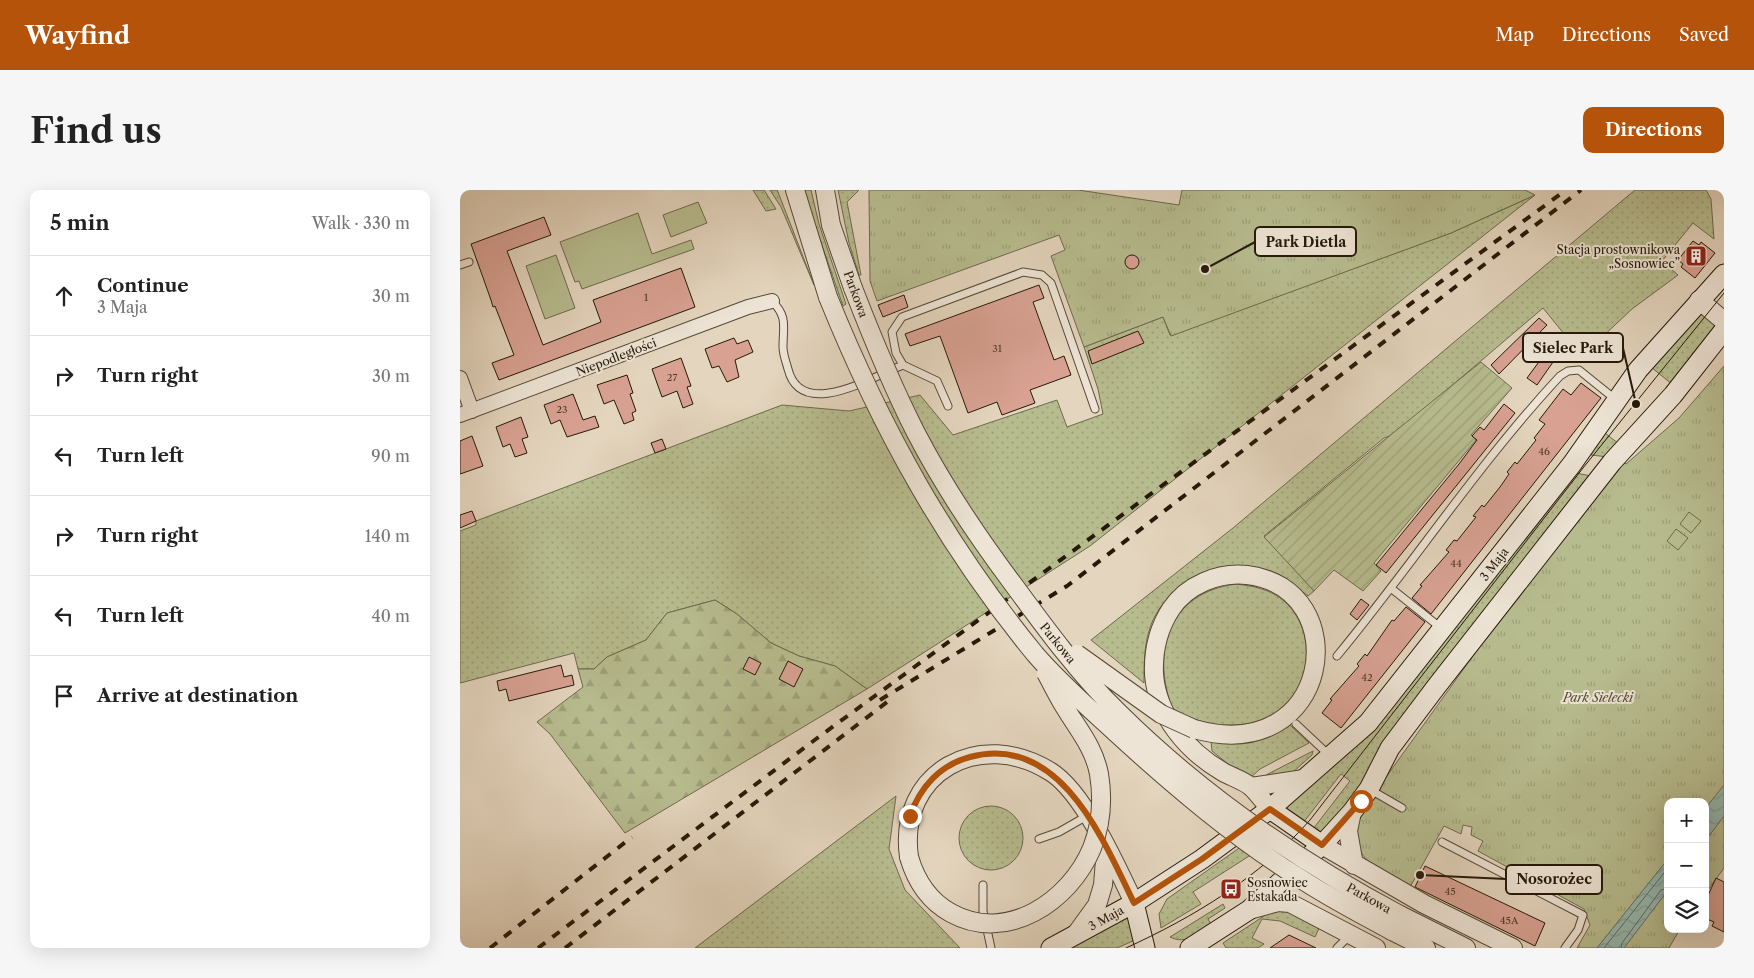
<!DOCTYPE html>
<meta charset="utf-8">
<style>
:root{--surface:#fff;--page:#f6f6f6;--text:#222;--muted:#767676;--line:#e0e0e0;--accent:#b45309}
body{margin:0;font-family:"Libre Caslon Text",serif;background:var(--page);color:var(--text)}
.controls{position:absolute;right:15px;bottom:15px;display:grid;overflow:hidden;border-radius:10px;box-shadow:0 5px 20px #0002}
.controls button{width:45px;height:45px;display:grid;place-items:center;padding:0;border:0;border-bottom:1px solid var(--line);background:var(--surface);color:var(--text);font:25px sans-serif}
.stop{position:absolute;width:15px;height:15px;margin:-11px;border:4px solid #b45309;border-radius:50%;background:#fff}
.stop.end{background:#b45309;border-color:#fff;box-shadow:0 1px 5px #0008}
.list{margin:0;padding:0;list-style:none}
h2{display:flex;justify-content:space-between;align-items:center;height:65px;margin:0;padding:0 20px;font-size:21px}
h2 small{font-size:16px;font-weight:400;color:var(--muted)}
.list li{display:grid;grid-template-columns:32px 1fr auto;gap:15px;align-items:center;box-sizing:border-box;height:80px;padding:0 20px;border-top:1px solid var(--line)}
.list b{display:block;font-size:19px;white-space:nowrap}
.list p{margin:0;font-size:16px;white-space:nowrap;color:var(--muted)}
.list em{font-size:16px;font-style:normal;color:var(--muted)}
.icon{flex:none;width:28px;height:28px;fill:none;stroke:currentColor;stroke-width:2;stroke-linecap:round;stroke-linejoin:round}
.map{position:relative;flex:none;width:1264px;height:758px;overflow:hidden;border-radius:10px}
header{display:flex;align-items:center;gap:30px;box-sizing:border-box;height:70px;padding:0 25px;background:var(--accent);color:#fff}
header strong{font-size:24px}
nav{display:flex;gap:28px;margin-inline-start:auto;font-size:18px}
.intro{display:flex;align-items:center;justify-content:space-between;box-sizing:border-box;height:120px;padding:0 30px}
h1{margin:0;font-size:35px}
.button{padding:12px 22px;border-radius:10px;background:var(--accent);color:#fff;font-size:18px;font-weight:700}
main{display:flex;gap:30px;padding:0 30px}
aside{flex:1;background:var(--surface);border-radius:10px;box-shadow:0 5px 20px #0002}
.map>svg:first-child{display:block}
.grass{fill:url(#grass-dots);stroke:#6e6a4c}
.forest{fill:url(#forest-firs);stroke:#6e6a4c}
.park{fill:url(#park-tufts);stroke:#6e6a4c}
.garden{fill:url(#garden-furrows);stroke:#6e6a4c}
.pitch{fill:#b7bc8f;stroke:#6e6a4c}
.water{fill:url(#water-waves);stroke:#69796d}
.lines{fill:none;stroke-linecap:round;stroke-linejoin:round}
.shore{stroke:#5e695c;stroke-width:1}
.building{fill:#d8a192;stroke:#261908}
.service-casing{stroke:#564836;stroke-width:9}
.minor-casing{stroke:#564836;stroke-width:16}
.tertiary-casing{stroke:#564836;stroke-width:20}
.secondary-casing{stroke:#261908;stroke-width:21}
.service{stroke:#ede4d5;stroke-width:7}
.minor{stroke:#ede4d5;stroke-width:14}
.tertiary{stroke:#ede4d5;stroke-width:18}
.secondary{stroke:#ede4d5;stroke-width:19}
.tram{stroke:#261908;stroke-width:1}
.rail{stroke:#261908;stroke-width:4;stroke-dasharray:9 9;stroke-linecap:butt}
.tertiary-bridge-casing{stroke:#564836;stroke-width:20;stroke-linecap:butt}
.tertiary-bridge{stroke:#ede4d5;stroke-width:18}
.route{stroke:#b45309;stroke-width:6}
.labels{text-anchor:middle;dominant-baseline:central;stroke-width:4;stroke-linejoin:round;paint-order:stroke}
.number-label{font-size:10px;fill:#523b2a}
.poi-label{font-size:12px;fill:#261908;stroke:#ede4d5;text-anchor:end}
.street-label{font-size:12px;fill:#261908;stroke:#ede4d5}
.park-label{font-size:12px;font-style:italic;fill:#524a30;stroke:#ede4d5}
.leader{fill:none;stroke:#261908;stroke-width:2}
.callout-dot{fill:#261908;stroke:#ede4d5;stroke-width:2}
.callout{fill:#ede4d5;stroke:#261908;stroke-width:2}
.callout-label{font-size:14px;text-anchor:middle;font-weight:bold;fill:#261908}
</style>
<header>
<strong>Wayfind</strong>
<nav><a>Map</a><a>Directions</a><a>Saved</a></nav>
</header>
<div class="intro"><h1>Find us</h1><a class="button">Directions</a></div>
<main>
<aside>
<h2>5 min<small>Walk · 330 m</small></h2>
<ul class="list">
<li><svg class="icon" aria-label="ahead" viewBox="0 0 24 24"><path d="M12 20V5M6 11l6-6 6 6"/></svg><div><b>Continue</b><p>3 Maja</p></div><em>30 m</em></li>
<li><svg class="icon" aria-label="right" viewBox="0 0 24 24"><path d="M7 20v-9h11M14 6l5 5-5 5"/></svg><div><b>Turn right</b></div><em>30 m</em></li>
<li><svg class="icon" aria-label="left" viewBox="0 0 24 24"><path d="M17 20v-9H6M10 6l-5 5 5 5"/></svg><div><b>Turn left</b></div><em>90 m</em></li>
<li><svg class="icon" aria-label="right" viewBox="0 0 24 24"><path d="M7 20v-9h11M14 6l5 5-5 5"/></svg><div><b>Turn right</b></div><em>140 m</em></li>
<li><svg class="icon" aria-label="left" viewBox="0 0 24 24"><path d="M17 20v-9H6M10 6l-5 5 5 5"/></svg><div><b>Turn left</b></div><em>40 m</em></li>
<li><svg class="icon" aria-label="arrive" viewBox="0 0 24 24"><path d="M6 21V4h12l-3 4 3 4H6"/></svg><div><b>Arrive at destination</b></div></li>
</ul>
</aside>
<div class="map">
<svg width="1264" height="758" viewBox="0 0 1264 758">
<defs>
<pattern id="grass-dots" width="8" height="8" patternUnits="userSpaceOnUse" patternTransform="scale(1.25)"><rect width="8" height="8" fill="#b7bc8f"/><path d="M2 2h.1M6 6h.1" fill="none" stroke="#9da17a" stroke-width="1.8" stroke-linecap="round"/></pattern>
<pattern id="forest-firs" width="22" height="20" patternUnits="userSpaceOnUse" patternTransform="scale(1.25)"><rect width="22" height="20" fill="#b7bc8f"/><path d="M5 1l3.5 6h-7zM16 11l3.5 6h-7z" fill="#9da17a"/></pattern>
<pattern id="park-tufts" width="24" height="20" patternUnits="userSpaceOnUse" patternTransform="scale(1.25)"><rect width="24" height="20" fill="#b7bc8f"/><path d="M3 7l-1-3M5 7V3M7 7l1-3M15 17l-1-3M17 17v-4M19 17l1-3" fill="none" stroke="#9da17a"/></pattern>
<pattern id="garden-furrows" width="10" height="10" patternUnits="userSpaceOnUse" patternTransform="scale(1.25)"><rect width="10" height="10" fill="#b7bc8f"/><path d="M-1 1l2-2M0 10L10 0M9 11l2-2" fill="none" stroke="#9da17a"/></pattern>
<pattern id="water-waves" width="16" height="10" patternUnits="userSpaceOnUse" patternTransform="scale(1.25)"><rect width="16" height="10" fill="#95b9b0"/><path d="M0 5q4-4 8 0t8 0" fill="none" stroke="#809e96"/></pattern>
</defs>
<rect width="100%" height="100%" fill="#e4d5be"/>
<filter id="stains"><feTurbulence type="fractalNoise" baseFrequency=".004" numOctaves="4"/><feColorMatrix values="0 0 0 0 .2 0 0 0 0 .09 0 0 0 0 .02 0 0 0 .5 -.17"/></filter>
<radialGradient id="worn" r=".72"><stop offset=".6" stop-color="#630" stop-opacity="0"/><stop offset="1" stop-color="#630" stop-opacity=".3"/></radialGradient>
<path class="grass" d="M293,0H304L316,19L306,21Z
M310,0H317L318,2L354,95L321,17Z
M343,0H351L359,34L386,114L383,116Z
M378,0H399L387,12L401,85H399L389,53Z
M1175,0H1246L1251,9L1254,49L1233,33L1202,71L1218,85L1172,119L1122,166L1083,118L935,244L924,248L804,346L854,401L848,406C835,396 822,384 806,380C764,368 716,387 695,426C684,447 684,470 684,493L631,450L773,338Z
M1075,5L630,356L407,499L375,476L339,466L311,453L277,424L255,410L207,423L186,450L147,467L134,479H118L114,463L0,493V341L16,335V331L322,215L389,221L460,205L493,245L597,210L607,237L643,224L638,199L624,157L703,127L710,145L991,43Z
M1240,120L1259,138L1213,195L1191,177Z
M1145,243L1159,254L1148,267L1131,265V262Z
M1116,283L1131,286L903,596L862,646L853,639L890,591L881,584L843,633L823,617Z
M776,394C793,396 811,399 825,412C857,441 852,498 817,523C803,533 786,535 770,535C748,535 730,529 712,518C691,459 709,403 776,394Z
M830,535L849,553L800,579L788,590L752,561L751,551C779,557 807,551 830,535Z
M853,561L852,565L833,582L801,591L806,585Z
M436,606L429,659L445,700L500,758H235Z
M499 648a32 32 0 1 1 64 0a32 32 0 1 1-64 0Z
M799,644L811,652L733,702L741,714L701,738L699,724L707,709Z
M763,714L765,718L748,729L752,736C738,744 726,755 710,747Z
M813,720H826L860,736L855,747L820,731L802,729L792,748L804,754L798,758H766L763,753Z
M667,726L675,750L657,758H608Z"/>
<path class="forest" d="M255,410L277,424L311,453L339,466L375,476L407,499L165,643L90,544L77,532L123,497L118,479H134L147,467L186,450L207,423Z"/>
<path class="park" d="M409,0H618L719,15L722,0H1065L1075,5L991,43L711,146L703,127L624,157L591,66L605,60L599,45L417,111L410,91Z
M1264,176V595L1245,619V612H1208V669L1137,758H1117L1130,735L1124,719L1018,661L1023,651L1011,645L1012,637L1003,635L1001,644L984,636L949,699C931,687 899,673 896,649C895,640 899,630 901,622L1066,392L1162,271L1166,274L1219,228Z
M1264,626V678L1245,704V651Z
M1208,700V739H1220L1209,758H1164Z"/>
<path class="garden" d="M1021,172L1052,198L1011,245L1016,250L914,373L921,381L903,401L874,380L854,401L804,347Z"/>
<path class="pitch" d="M238,12L247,33L211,47L203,25Z
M178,23L192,64L231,50L234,59L122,99L119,91L115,92L100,52Z
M96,65L115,118L85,129L66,76Z
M1229,322L1241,331L1231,343L1220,334Z
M1216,339L1228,348L1218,360L1207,351Z"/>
<path class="water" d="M1264,595V626L1245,651V619Z
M1208,669V700L1164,758H1137Z"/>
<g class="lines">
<path class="shore" d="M1144,758L1208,678
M1161,758L1162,753L1201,700L1208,698"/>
</g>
<path class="building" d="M84,27L91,45L47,61L83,155L141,132L133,110L221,78L235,117L39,190L32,173L54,165L35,116L33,117L31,110L11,54Z
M1233,51L1239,55L1241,52L1255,63L1235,88L1221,77L1223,74L1218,70Z
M665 72a7 7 0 1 1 14 0a7 7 0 1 1-14 0Z
M579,95L584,108L573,112L594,170L604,166L611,185L570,200L575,213L542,225L537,212L508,223L480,146L450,156L445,144Z
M444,105L448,117L423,127L418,115Z
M1079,128L1087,135L1039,184L1031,175Z
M678,141L684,153L632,174L628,161Z
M1098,146L1107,152L1077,195L1067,188Z
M274,148L277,154L288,150L293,162L275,170L279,187L267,192L259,176L252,178L245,159Z
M221,168L231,196L227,197L233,214L223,218L217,201L202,207L192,179Z
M167,185L173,203L170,204L176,221L172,223L174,230L164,234L154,210L144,214L137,195Z
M1121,193L1141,208L971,424L952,408L962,396L960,395L989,362L986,360L994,350L997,351L1016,327L1013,326L1018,320L1022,315L1024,317L1040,297L1049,284L1047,282L1055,272L1057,274L1076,250L1074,248L1085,234L1079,230L1103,199L1111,205Z
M113,204L123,230L135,226L139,237L107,247L100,230L91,234L84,215Z
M1044,214L1055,223L926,383L916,375L999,274L1017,250L1012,246L1020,237L1024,240Z
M61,227L68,247L62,249L67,263L55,267L50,254L43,257L36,237Z
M12,246L23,276L0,284V251Z
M202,249L206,259L195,263L191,253Z
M12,321L16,331L0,338V325Z
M901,409L909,415L897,430L890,424Z
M946,417L965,432L881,538L862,523L872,510L870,509L899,476L897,474L905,464L907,466L932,430L934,431Z
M289,467L301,473L295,485L283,479Z
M328,471L343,479L334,497L319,489Z
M101,475L104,487L112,485L114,495L49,511L46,499L39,501L37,491Z
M965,676L1085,733L1075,756L955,697Z
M1256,688L1264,692V742L1252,736L1254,732L1245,728V712Z
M829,745L856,758H810Z"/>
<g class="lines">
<g class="service-casing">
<path id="service" d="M0,75L9,72
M312,111C328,127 323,136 323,157C323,164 326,172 328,179C341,231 412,187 443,175L477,191L488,216
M443,175L436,163L432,142L442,127L563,82L582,85L591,93L635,219
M932,399L981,438
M877,466C953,374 1019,273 1100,186L1108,181L1119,180L1155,209
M836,534L870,566
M909,599L942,618
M579,649L599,642L627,626
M982,652L1123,725L1118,740L1105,758
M523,695V721L531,758
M877,758L890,745"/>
</g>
<g class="minor-casing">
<path id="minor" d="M0,188L12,221
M0,225L288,117L312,111"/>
</g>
<g class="tertiary-casing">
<path id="tertiary" d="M335,0L368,107
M365,0L371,35L393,98
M1239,110L1264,131
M734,539C872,578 897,398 787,385C758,382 727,395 711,419C698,439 693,460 694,484C697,526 727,561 763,582C772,587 782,590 790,596C797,602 804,612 810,619
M791,597L844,589
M892,622L888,641L894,675
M862,655L964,714L1053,758
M449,667C437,582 520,537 591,582C624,603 657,677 674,713
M789,720L818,712L830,713L916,758
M940,725L1006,758
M932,741L966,758
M616,744L637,715L643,695L646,658"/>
</g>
<g class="secondary-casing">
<path id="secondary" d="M810,619L862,655
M674,713L685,758
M591,758L674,713L742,669L810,619L908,533L1112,274L1178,180L1264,84
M730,758L789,720L862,655L892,622L909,599L930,558L976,497L1152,272L1213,205L1264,140"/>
</g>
<use href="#service" class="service"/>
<use href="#minor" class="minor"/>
<use href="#tertiary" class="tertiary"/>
<use href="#secondary" class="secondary"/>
<path class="tram" d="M666,758C734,727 800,687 850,630L1123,278L1264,103"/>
<path class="rail" d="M420,510L607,396L1121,0
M30,758L172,647
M78,758L356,549L1106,0
M105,758L431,509"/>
<g class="tertiary-bridge-casing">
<path id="tertiary-bridge" d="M393,98C412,147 432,196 456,243C484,297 517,346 553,394C586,439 619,484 659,523C741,604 838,671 940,725
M368,107C421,238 485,354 575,464C599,492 629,518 656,543C714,596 774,647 841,689C870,708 901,724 932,741
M617,464L701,524L734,539
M449,667C456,691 469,711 491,723C547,754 610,711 632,658C641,635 643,608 639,584C634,557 617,538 604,516C598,506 592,494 586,483"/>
</g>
<use href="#tertiary-bridge" class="tertiary-bridge"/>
</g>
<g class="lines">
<path class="route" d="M450,626C460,597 480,575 510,567C600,543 643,649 674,713L742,669L810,619L862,655L901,611"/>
</g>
<defs>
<g id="building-square" transform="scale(1.125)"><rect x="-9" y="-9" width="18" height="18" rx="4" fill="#8f2418" stroke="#ede4d5"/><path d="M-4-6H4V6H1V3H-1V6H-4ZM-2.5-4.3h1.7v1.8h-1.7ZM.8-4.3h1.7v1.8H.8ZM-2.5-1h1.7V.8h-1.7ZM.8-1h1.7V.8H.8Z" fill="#fff"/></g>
<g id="bus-square" transform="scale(1.125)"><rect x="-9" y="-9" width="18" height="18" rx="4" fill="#8f2418" stroke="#ede4d5"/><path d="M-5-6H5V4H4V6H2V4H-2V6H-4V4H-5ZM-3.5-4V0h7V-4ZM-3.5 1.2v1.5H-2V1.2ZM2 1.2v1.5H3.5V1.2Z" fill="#fff"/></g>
</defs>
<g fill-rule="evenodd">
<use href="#building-square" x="1236" y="66"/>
<use href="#bus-square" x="771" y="699"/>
</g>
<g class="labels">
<g class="number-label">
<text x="186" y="107">1</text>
<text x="537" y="158">31</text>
<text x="212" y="187">27</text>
<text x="102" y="219">23</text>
<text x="1084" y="261">46</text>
<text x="996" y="373">44</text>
<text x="907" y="487">42</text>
<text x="990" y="701">45</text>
<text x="1049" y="730">45A</text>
</g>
<g class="poi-label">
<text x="1220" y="59">Stacja prostownikowa<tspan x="1220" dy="14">„Sosnowiec”</tspan></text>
<text x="787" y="692" text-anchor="start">Sosnowiec<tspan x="787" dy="14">Estakada</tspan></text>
</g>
<g class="street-label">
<text transform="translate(396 104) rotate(70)">Parkowa</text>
<text transform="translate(156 167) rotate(-21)">Niepodległości</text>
<text transform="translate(1034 374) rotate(-52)">3 Maja</text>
<text transform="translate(598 453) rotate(51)">Parkowa</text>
<text transform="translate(909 708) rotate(29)">Parkowa</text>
<text transform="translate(646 728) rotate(-29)">3 Maja</text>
</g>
<g class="park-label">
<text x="1138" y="507">Park Sielecki</text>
</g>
</g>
<path class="leader" d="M745 79L795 52M1176 214L1163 158M960 685L1046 689"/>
<g class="callout-dot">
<circle cx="745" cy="79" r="5"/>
<circle cx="1176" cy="214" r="5"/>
<circle cx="960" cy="685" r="5"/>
</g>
<g class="callout">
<rect x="795" y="37" width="101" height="29" rx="5"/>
<rect x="1063" y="143" width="100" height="29" rx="5"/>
<rect x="1046" y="675" width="96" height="29" rx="5"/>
</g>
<g class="callout-label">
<text x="846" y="57">Park Dietla</text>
<text x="1113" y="163">Sielec Park</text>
<text x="1094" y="694">Nosorożec</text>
</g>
<rect width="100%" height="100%" filter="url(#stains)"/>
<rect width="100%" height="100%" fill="url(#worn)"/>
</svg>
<div class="controls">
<button>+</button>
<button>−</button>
<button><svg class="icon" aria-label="layers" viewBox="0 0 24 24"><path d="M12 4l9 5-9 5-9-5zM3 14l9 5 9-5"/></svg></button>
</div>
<div class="stop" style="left:901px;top:611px"></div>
<div class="stop end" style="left:450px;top:626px"></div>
</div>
</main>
